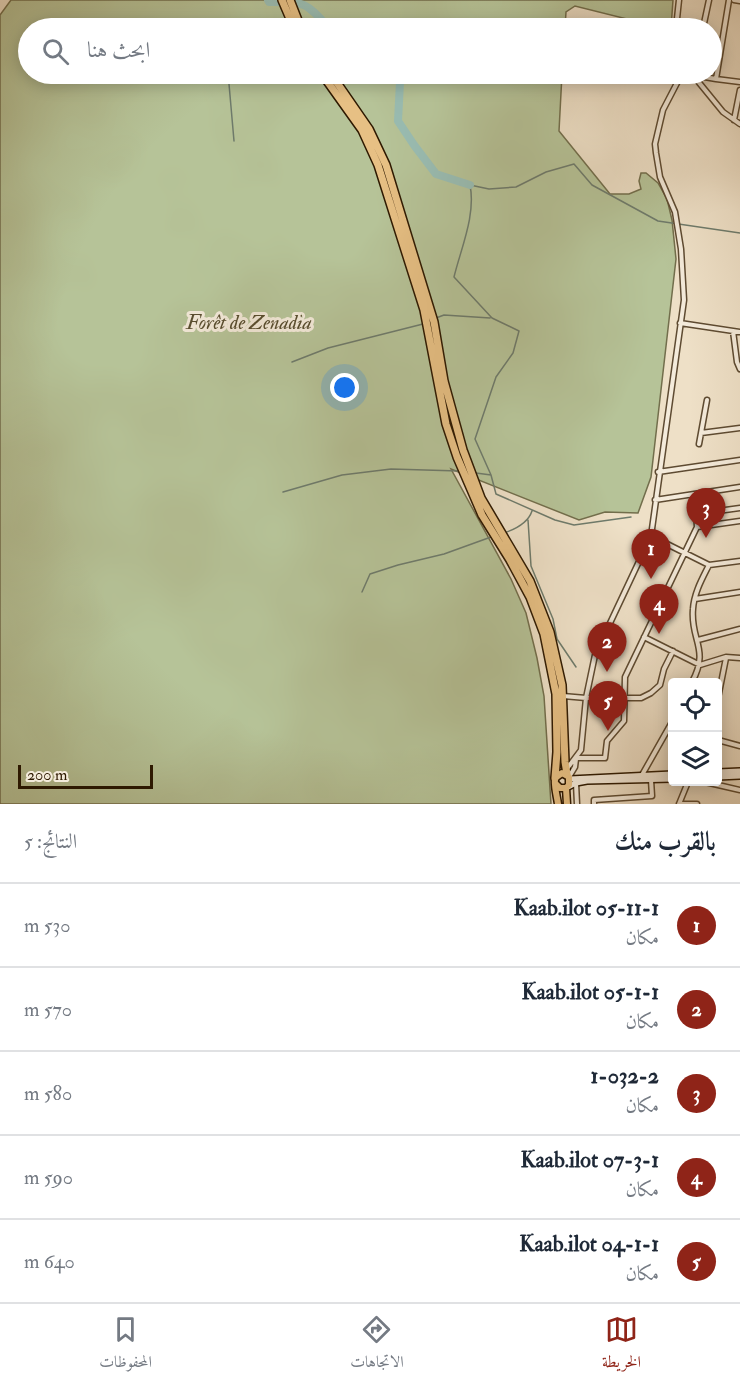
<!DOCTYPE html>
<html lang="ar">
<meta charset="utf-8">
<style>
:root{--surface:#fff;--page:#f6f6f7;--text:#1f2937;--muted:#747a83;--line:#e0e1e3;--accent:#8f2418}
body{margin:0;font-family:"IM FELL Double Pica",Amiri,serif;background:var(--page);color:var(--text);direction:rtl}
.controls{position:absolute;right:18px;bottom:18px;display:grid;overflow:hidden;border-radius:6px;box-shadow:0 3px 15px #0003}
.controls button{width:54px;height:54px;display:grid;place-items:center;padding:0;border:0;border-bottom:2px solid var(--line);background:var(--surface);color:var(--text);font:30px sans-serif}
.scale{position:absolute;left:18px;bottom:15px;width:135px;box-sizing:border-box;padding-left:6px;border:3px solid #2e1901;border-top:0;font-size:16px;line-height:21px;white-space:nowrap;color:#2e1901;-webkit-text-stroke:4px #f4ebdb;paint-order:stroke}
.you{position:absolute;left:345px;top:388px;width:21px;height:21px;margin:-15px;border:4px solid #fff;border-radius:50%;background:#1a73e8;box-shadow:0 0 0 9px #1a73e833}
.badge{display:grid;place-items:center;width:39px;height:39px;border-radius:50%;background:var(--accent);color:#fff;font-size:20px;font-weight:700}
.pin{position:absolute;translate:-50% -50px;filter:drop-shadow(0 2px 3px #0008)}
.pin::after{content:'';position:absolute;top:32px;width:21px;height:18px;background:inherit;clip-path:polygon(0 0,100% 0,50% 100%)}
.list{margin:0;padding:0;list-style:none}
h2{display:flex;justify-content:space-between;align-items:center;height:78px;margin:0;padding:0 24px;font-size:26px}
h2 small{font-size:20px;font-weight:400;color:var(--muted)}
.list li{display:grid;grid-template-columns:39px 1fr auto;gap:18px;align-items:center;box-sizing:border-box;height:84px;padding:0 24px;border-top:2px solid var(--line)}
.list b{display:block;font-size:22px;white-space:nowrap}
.list p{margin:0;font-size:20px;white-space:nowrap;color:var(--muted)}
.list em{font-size:20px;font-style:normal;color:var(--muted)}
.icon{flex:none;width:33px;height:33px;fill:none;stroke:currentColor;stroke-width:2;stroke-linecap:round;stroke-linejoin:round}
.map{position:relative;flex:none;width:740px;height:804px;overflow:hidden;direction:ltr}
.search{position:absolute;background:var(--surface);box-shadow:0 3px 15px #0003;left:18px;right:18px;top:18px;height:66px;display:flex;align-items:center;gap:15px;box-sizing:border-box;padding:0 21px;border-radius:33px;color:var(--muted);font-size:22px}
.sheet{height:498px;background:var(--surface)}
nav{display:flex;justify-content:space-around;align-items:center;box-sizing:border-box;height:84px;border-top:2px solid var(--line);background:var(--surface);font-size:16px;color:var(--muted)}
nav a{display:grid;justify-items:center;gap:3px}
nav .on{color:var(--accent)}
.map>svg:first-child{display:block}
.green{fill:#b6c398;stroke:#726e4c;stroke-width:1.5}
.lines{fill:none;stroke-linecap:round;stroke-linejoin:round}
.stream{stroke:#6e7b6c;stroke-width:1.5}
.river{stroke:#99bdb3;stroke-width:8}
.street-casing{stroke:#5e4b32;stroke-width:7}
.secondary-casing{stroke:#2e1901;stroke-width:8}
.primary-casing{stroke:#2e1901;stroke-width:9}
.highway-casing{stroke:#2e1901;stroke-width:10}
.street{stroke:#f4ebdb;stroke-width:4}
.secondary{stroke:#f4ebdb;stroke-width:5}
.primary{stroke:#e7c084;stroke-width:6}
.highway{stroke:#e7c084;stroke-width:7}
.labels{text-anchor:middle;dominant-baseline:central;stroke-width:6;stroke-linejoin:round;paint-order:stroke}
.park-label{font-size:20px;font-style:italic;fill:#574c2e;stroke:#f4ebdb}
</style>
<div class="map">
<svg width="740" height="804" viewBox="0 0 740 804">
<rect width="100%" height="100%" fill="#eee0c7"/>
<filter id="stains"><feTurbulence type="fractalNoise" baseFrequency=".00333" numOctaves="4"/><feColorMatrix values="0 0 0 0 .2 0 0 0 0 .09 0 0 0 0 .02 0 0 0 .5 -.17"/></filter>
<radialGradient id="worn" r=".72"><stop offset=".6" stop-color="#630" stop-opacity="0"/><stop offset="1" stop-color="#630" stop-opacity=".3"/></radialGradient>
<path class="green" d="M11,0H673L671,28H663L575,6L566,12L565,28H28V74H562L559,131L610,194H629L641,189L639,181L641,173H646L658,183L667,199L672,220L676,259L651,477L638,513L605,512L579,520L451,469L511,579L526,613L537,658L544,696L551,804H0V15Z"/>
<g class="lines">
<path class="stream" d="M234,141L229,84L237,74
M436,318L444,315L490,318
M292,362L328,348L423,324
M476,473L491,475
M283,492L342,475L391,469L459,471
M631,517L574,525L555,520L496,494L491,475L475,439L496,377L513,353L519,331L492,318L454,277C461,248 476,215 470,185L489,189L516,187L546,172L574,164L592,185L658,221L740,233
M528,520L531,566L553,619L557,639L576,667
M504,533C516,529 528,523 532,511
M362,592L370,574L398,565L444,554L491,537"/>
<path class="river" d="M268,0L269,2C304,2 305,1 329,28
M394,74L400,82L398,121L414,145L436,174L470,185"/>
<g class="street-casing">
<path id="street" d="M729,0L716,79L740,82
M734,0L740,1
M676,28L679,0
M703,28L709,0
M692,74L723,112L740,124
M693,75L716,79
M734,120L740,90
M680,323L740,332
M733,331L737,362L740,369
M701,433L740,428
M699,444L707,400
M658,472L740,460
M655,500L740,487
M696,514L740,508
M697,527L740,521
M651,536L709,565L740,561
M695,599L740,592
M644,637L700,665L726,657L740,658
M698,640L740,629
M692,682C710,649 690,640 693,609C694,593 702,579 709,565
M563,696L586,698H641L651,693L660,685L664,669L673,651
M718,698L726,658
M718,740L740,746
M576,758H605L607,741L624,721L625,677L697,527L695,494
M566,770L581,750L586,698L595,655L651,536L684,300L681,249L675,212L660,177L656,153L655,144L663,110L677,83L678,74
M642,775L672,722
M569,777L575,767L576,759
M705,782L740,790
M576,783L577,804
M594,804V800L652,796L651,780
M679,804L688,782
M679,804H697"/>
</g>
<g class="secondary-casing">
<path id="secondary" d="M718,772L740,771
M718,777L740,776
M570,779L672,774
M568,787L576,783L587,781L672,779"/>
</g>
<g class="primary-casing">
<path id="primary" d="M555,783L560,788H566L569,785V777L562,773L555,778C554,787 557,796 558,804
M566,788L567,804"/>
</g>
<g class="highway-casing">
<path id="highway" d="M282,0L294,28
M290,0L301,28
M322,74L362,130L378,165L424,310L446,424L457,457L482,515L510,560L530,597L544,634L556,694L557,752L555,778
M331,74L369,129L386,165L434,322L444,381L463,450L481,498L530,581L550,632L562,685L565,762L567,774"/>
</g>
<use href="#street" class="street"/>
<use href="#secondary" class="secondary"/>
<use href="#primary" class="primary"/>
<use href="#highway" class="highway"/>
</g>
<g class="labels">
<g class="park-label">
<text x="249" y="322">Forêt de Zenadia</text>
</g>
</g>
<rect width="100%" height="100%" filter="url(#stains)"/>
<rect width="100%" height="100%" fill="url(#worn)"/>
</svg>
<div class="controls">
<button><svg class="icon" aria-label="locate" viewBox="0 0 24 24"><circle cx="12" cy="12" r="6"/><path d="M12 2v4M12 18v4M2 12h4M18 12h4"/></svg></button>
<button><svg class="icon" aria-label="layers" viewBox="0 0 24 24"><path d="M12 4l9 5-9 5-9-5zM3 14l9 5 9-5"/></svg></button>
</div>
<div class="scale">200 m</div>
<div class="you"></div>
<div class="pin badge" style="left:651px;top:579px">1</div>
<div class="pin badge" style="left:607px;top:672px">2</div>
<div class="pin badge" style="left:706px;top:538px">3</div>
<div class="pin badge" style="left:659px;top:634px">4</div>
<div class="pin badge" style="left:608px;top:731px">5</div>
<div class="search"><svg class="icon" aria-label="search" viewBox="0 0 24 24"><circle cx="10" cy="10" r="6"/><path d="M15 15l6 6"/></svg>ابحث هنا</div>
</div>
<section class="sheet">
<h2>بالقرب منك<small>النتائج: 5</small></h2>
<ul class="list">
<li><span class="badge">1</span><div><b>1-Kaab.ilot 05-11</b><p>مكان</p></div><em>530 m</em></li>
<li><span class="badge">2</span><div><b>1-Kaab.ilot 05-1</b><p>مكان</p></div><em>570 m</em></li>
<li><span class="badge">3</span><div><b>1-032-2</b><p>مكان</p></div><em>580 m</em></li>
<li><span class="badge">4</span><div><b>1-Kaab.ilot 07-3</b><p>مكان</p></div><em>590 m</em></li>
<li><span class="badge">5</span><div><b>1-Kaab.ilot 04-1</b><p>مكان</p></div><em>640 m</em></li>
</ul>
</section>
<nav>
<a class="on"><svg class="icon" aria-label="map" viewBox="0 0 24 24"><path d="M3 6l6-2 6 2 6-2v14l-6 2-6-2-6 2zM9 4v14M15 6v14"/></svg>الخريطة</a>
<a><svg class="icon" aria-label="directions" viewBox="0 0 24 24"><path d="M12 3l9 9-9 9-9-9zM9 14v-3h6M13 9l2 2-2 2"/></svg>الاتجاهات</a>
<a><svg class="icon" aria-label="saved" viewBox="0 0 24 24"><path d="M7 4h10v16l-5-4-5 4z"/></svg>المحفوظات</a>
</nav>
